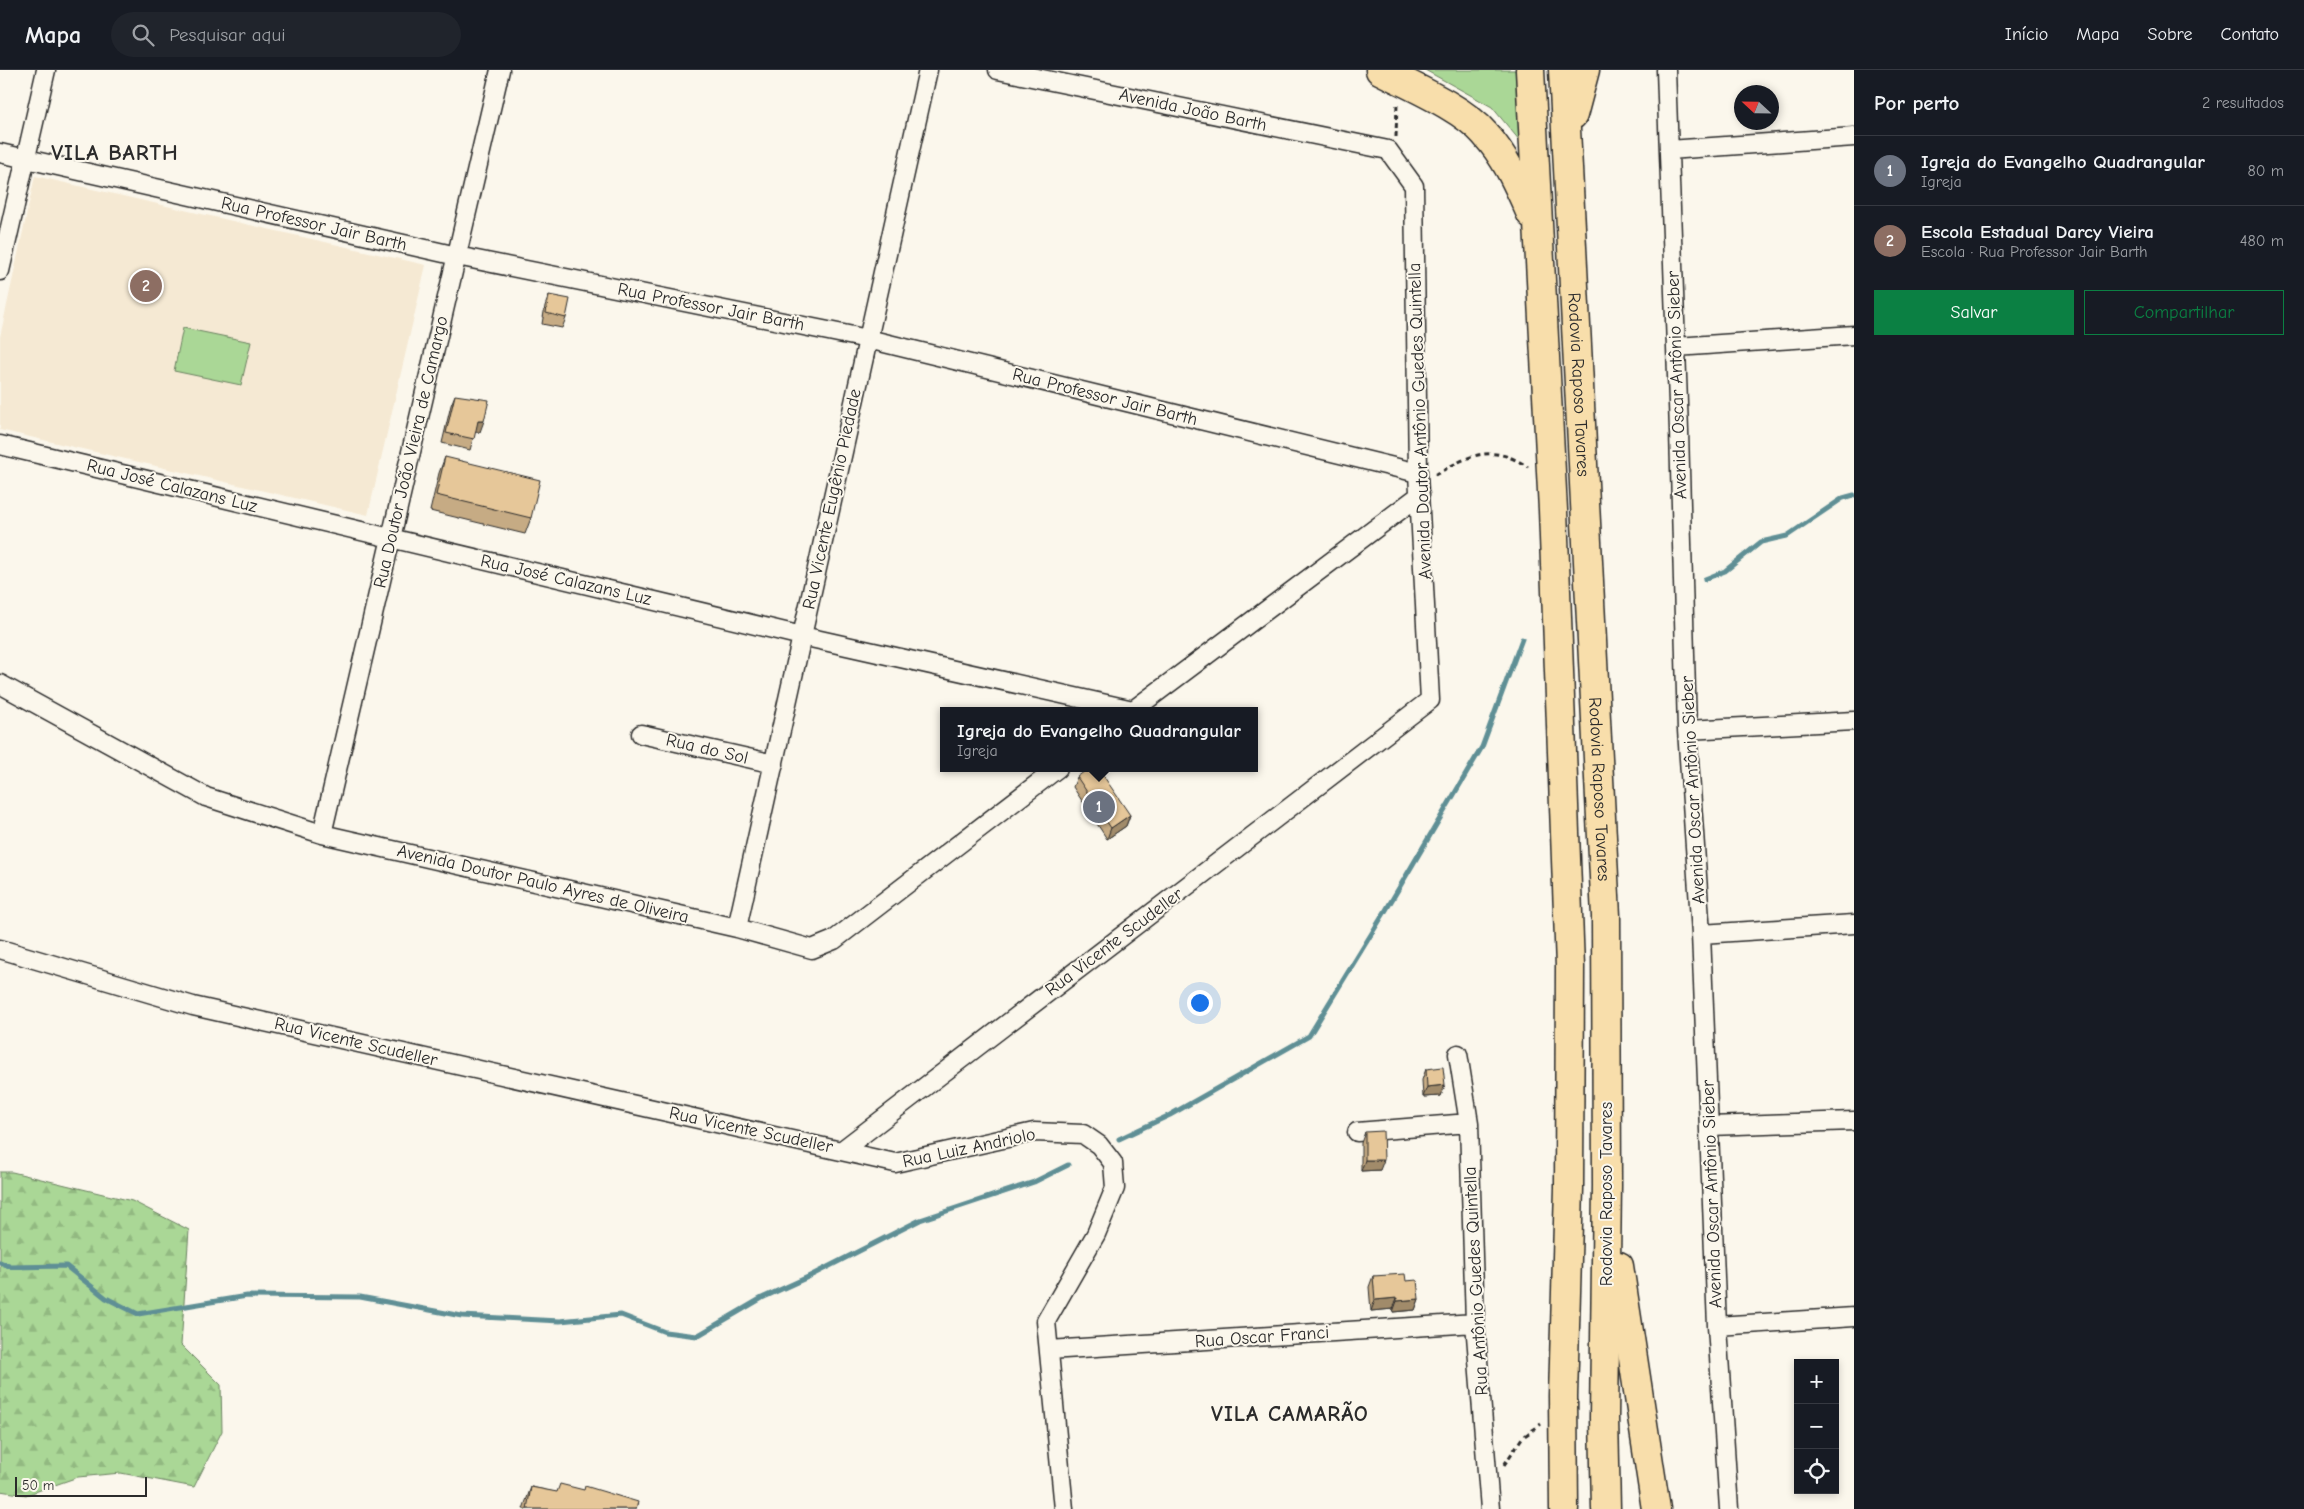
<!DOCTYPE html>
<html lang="pt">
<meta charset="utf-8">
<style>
:root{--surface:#171b24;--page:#20242c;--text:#f1f3f6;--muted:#9ea1a6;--line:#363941;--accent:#0b8043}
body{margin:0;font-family:"Comic Neue",sans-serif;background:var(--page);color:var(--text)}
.controls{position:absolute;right:15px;bottom:15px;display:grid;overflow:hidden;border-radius:0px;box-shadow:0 2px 8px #0003}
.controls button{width:45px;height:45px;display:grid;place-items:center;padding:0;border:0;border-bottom:1px solid var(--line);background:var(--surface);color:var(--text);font:25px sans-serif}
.compass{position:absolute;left:1734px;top:15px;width:45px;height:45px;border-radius:50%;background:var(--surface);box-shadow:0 2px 8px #0003;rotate:292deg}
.scale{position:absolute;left:15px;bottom:12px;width:132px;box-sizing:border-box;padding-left:5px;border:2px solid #2b2b2b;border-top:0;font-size:14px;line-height:18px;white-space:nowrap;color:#2b2b2b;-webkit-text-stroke:4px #fbf7ec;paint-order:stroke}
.you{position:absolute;left:1199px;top:932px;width:18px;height:18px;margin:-12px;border:4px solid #fff;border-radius:50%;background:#1a73e8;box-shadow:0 0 0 8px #1a73e833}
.badge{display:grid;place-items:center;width:32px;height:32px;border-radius:50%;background:var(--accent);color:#fff;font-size:16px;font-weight:700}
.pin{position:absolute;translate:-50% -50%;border:2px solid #fff;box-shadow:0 1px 5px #0006}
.popup{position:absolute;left:940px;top:637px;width:318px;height:65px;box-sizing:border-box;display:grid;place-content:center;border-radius:0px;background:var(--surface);filter:drop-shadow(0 1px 4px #0005);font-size:16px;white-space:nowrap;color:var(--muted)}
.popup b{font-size:19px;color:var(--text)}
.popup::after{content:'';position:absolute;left:50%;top:100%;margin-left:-10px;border:10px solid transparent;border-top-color:var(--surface)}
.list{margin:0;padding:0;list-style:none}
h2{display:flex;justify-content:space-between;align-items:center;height:65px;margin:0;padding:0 20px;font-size:21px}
h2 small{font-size:16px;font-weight:400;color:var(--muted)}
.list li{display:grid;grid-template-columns:32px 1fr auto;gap:15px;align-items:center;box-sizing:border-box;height:70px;padding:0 20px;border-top:1px solid var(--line)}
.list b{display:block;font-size:19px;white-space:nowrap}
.list p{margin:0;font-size:16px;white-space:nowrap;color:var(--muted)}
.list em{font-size:16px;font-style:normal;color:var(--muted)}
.actions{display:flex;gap:10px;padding:15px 20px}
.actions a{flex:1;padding:11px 0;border:1px solid var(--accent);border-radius:0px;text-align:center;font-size:18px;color:var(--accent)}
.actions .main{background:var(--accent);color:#fff}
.icon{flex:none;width:28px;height:28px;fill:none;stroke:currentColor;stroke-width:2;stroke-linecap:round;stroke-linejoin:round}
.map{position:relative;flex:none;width:1854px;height:1439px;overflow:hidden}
header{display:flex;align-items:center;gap:30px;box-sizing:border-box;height:70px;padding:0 25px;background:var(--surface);border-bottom:1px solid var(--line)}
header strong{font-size:24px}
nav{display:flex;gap:28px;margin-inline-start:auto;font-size:18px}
.search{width:350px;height:45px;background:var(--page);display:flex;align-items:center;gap:12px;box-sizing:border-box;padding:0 18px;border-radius:28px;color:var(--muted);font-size:19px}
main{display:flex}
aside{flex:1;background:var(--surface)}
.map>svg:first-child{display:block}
.built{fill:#f5e9d3}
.green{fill:#aad796;stroke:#6a8160}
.forest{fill:url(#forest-firs);stroke:#6a8160}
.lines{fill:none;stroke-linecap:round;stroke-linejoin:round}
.stream{stroke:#5f8f95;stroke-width:5}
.minor-casing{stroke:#2b2b2b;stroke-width:21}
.motorway-casing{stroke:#2b2b2b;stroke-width:31}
.path{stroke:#2b2b2b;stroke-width:3;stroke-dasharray:5 4;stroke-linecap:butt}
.minor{stroke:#fbf7ec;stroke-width:18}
.motorway{stroke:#f8deab;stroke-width:28}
.wall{fill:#c6ab84;stroke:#2b2b2b}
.shaded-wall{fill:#a18b6b;stroke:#2b2b2b}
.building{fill:#e6c799;stroke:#2b2b2b}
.labels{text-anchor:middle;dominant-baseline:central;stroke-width:4;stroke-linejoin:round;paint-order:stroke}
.street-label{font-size:18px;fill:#2b2b2b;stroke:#fbf7ec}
.district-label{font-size:22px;font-weight:bold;letter-spacing:1px;fill:#2b2b2b;stroke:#fbf7ec}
</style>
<header>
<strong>Mapa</strong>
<div class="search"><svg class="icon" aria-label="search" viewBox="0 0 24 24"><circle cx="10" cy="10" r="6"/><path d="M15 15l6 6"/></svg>Pesquisar aqui</div>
<nav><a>Início</a><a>Mapa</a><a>Sobre</a><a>Contato</a></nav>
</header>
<main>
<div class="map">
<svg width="1854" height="1439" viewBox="0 0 1854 1439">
<defs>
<pattern id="forest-firs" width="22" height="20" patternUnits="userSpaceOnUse" patternTransform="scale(1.25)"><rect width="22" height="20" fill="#aad796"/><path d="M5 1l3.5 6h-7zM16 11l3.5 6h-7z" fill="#92b981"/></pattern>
</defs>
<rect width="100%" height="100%" fill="#fbf7ec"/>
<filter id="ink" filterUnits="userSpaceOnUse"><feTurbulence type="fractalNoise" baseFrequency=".02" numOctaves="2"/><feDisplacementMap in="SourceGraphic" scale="10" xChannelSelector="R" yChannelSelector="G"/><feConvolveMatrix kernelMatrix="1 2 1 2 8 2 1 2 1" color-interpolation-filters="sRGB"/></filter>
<g filter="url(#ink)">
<path class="built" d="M35,106L426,195L368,445L0,360V267Z"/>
<path class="green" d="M1425,0H1529L1520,71L1492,37Z
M183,258L251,272L241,315L174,301Z"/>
<path class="forest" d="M0,1102H12L132,1131L189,1160L181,1275L221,1315L222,1361L194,1417L121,1403L78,1407L26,1425L0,1421Z"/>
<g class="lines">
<path class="stream" d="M1705,509L1725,501L1761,472L1787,466L1843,428L1854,425
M1119,1069L1170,1045L1309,966L1386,840L1482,677L1522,569
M0,1192L11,1197L66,1196L106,1228L138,1244L247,1226L360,1227L462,1246L560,1251L621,1245L665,1262L697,1266L762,1228L808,1207L920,1150L1034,1112L1068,1095"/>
<g class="minor-casing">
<path id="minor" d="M1666,0L1679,361L1687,660L1701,864L1717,1256L1729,1439
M1669,80L1854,67
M0,83L457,186L868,269L1418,403
M0,201L46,0
M1676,277L1854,265
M0,375L802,566L1133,640
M0,614L206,727L322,764L737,858L812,879L834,870L1058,698
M1132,641L1420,425
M1687,660L1854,651
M641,664L774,694
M322,764L500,0
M737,858L928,0
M1701,864L1854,854
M0,879L193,936L841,1081L1430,630L1418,403L1414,116L1388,80L998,0
M1458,984L1469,1053L1475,1253L1490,1439
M1710,1056L1854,1051
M1357,1062L1469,1053
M841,1081L895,1093L1034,1062L1083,1064L1099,1075L1113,1093L1115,1118L1096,1164L1046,1251L1064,1439
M1717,1256L1854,1247
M1049,1280L1475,1253"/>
</g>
<g class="motorway-casing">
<g id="motorway">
<path d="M1380,0C1411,16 1463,38 1485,64C1506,87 1518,115 1531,144"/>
<path d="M1530,0L1553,440L1570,897L1569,1118L1563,1326L1564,1439"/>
<path id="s1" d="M1563,0L1606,846L1607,1115L1604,1348L1606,1439"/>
<path d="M1573,45L1585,0"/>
<path d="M1619,1196L1656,1439"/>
</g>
</g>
<path class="path" d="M1396,67L1397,33
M1435,405C1469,385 1492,373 1528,397
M1504,1395L1522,1368L1541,1354"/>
<use href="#minor" class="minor"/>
<use href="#motorway" class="motorway"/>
</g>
<path class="wall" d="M549,225L566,248L562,258L542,254L545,236Z
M455,325L480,362H475L470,380L442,373L451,335Z
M445,387L531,448L525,464L430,441L439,403Z
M1077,707L1130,745L1126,756L1107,769L1073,717Z
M1426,999L1445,1015L1441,1026L1423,1027L1422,1010Z
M1365,1062L1380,1100L1361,1101V1073Z
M1373,1206L1406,1211L1419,1229L1415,1240L1393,1242V1239L1371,1241L1369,1217Z
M531,1417L636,1439H523Z"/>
<path class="shaded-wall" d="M478,351H484L480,362H474Z
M1130,745L1126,756L1107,769L1111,758Z
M1445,1015L1441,1026L1423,1027L1427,1017Z
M1365,1090H1384L1380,1100L1361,1101Z
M1397,1228L1393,1239L1371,1241L1375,1230Z
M1419,1229L1415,1240L1393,1242L1397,1231Z"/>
<path class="building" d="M549,225L570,229L566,248L546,243Z
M455,325L489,330L484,351H478L474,369L446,363Z
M445,387L540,410L531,448L436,425Z
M1089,698H1098L1130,745L1111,758L1077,707Z
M1443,997L1445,1015L1427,1017L1426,999Z
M1383,1061L1384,1090H1365V1062Z
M1405,1204L1406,1211L1417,1210L1419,1229L1397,1231V1228L1375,1230L1373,1206Z
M560,1414L584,1420L585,1416L638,1432L636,1439H527L531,1417L557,1422Z"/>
</g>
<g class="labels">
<g class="street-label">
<text transform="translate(1193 40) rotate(12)">Avenida João Barth</text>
<text transform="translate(314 154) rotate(13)">Rua Professor Jair Barth</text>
<text transform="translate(711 237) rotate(11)">Rua Professor Jair Barth</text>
<text stroke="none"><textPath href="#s1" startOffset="315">Rodovia Raposo Tavares</textPath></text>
<text transform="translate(1677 315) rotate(-92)">Avenida Oscar Antônio Sieber</text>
<text transform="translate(1105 327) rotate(14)">Rua Professor Jair Barth</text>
<text transform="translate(1420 351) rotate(-92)">Avenida Doutor Antônio Guedes Quintella</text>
<text transform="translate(411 382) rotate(-77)">Rua Doutor João Vieira de Camargo</text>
<text transform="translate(172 416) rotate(14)">Rua José Calazans Luz</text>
<text transform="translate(832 429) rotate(-78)">Rua Vicente Eugênio Piedade</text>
<text transform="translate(566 510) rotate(13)">Rua José Calazans Luz</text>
<text transform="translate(707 679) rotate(13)">Rua do Sol</text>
<text stroke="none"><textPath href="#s1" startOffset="720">Rodovia Raposo Tavares</textPath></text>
<text transform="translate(1693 720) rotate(-93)">Avenida Oscar Antônio Sieber</text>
<text transform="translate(543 814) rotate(13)">Avenida Doutor Paulo Ayres de Oliveira</text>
<text transform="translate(1114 872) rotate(-37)">Rua Vicente Scudeller</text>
<text transform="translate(356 972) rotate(13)">Rua Vicente Scudeller</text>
<text transform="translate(751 1060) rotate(12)">Rua Vicente Scudeller</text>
<text transform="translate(969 1078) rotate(-12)">Rua Luiz Andriolo</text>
<text transform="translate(1606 1124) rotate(-90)">Rodovia Raposo Tavares</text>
<text transform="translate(1712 1124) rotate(-92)">Avenida Oscar Antônio Sieber</text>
<text transform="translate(1476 1211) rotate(-93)">Rua Antônio Guedes Quintella</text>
<text transform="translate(1262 1267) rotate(-4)">Rua Oscar Franci</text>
</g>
<g class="district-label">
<text x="115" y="83">VILA BARTH</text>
<text x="1290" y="1344">VILA CAMARÃO</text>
</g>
</g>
</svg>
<div class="controls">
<button>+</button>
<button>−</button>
<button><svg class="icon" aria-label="locate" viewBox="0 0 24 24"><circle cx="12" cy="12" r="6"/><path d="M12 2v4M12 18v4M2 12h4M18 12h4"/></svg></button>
</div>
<svg class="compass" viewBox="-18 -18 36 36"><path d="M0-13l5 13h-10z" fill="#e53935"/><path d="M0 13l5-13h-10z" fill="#9ea1a6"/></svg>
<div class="scale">50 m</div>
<div class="you"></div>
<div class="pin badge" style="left:1099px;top:737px;background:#6b7280">1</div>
<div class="popup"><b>Igreja do Evangelho Quadrangular</b>Igreja</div>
<div class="pin badge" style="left:146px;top:216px;background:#8d6e63">2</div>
</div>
<aside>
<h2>Por perto<small>2 resultados</small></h2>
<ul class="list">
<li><span class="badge" style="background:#6b7280">1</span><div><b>Igreja do Evangelho Quadrangular</b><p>Igreja</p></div><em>80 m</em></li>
<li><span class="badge" style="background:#8d6e63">2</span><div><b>Escola Estadual Darcy Vieira</b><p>Escola · Rua Professor Jair Barth</p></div><em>480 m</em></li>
</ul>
<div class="actions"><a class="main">Salvar</a><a>Compartilhar</a></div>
</aside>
</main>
